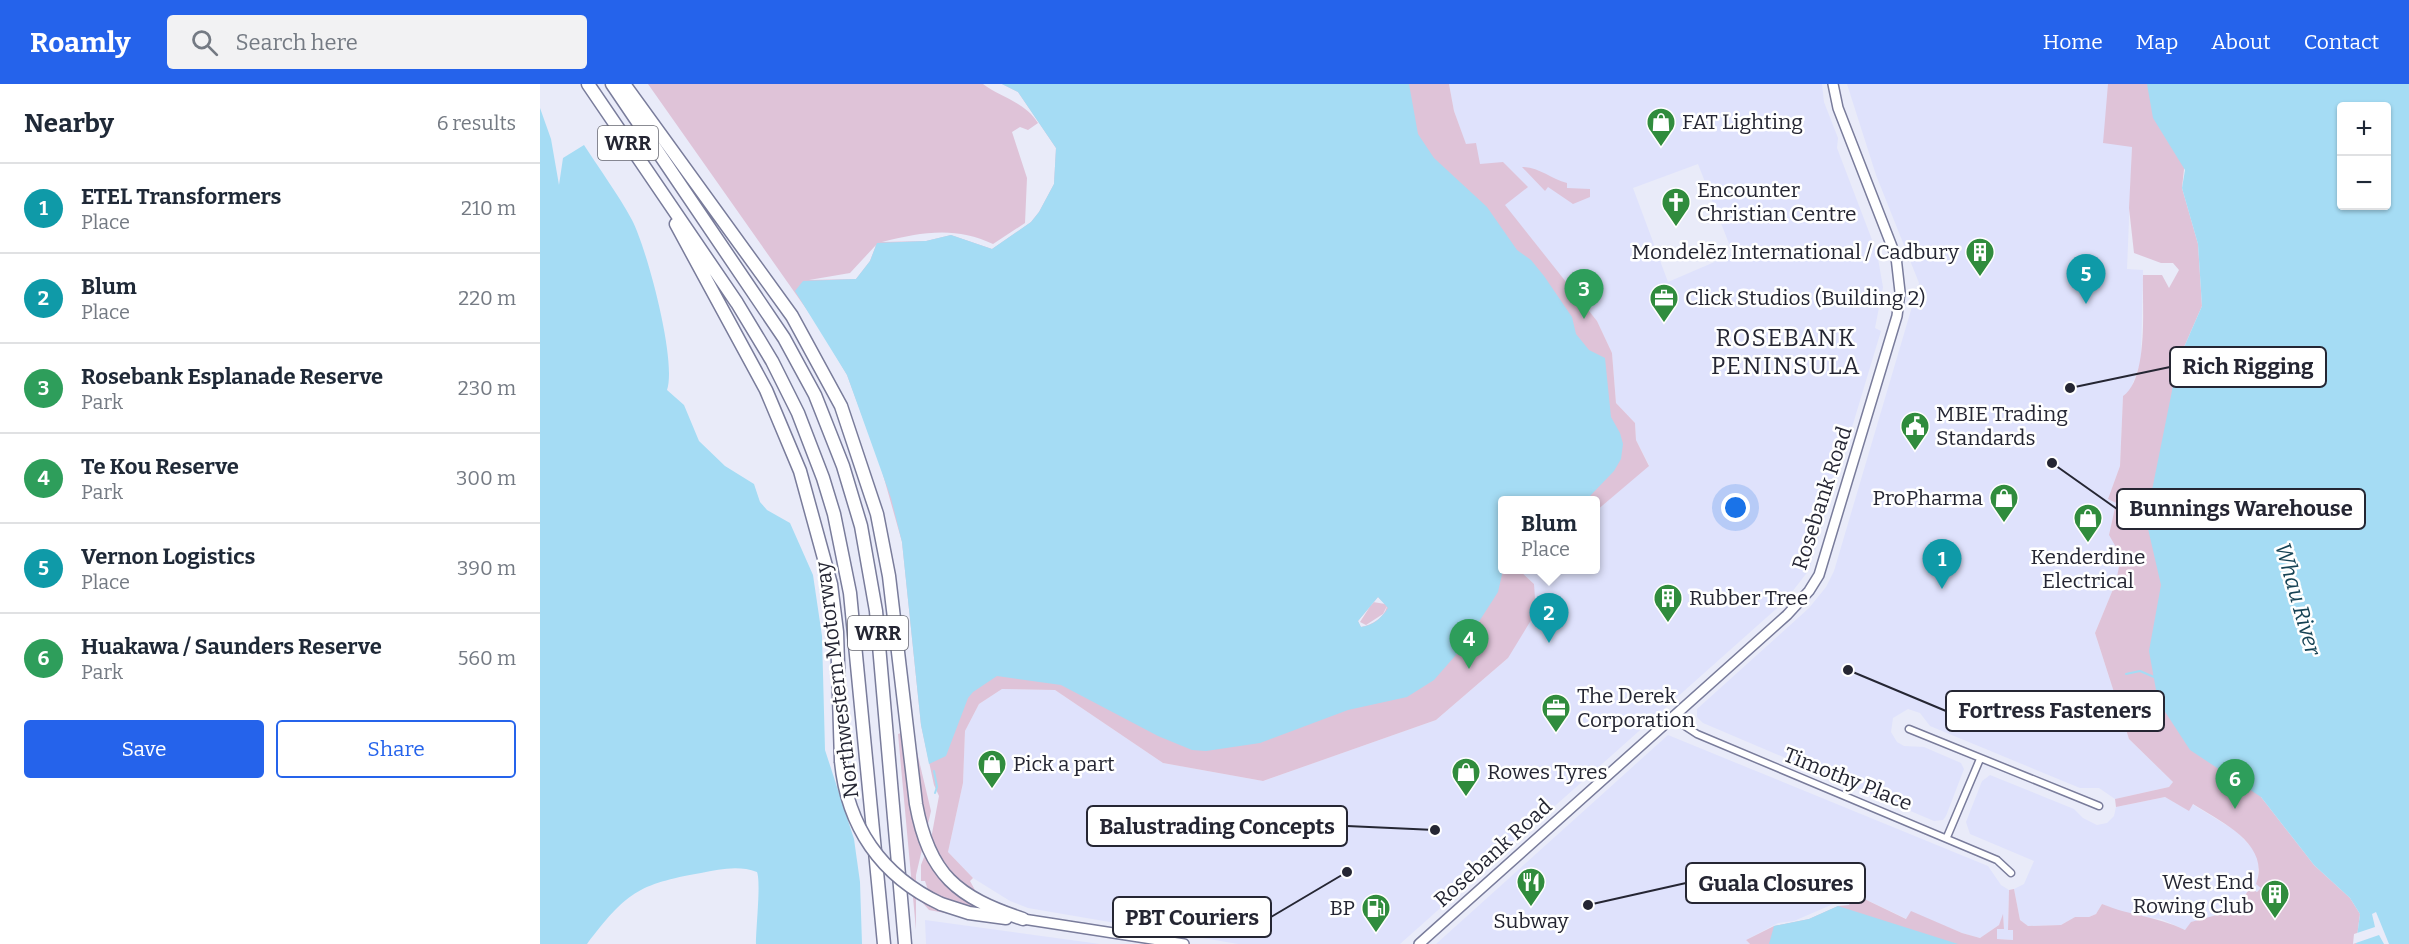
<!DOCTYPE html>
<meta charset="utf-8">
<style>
:root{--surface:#fff;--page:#f2f2f3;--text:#1f2937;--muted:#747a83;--line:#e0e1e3;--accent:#2563eb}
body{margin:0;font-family:Bitter,serif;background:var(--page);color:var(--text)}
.controls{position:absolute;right:18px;top:18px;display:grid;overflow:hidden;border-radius:6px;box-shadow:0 2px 4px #0004}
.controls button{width:54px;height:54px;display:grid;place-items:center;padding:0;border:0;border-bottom:2px solid var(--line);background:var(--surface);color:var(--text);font:30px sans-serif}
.you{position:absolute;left:1196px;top:424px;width:21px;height:21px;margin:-15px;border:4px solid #fff;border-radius:50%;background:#1a73e8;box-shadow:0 0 0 9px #1a73e833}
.badge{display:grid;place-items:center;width:39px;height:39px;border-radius:50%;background:var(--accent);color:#fff;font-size:20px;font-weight:700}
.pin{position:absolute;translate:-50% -50px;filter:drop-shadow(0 2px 3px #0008)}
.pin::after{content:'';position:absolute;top:32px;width:21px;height:18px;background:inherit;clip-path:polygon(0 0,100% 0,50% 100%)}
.popup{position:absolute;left:958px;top:412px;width:102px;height:78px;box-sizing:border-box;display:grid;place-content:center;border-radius:6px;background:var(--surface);filter:drop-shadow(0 2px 4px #0005);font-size:20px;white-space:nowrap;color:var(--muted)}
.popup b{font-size:22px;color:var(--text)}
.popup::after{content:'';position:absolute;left:50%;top:100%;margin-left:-12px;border:12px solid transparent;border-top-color:var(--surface)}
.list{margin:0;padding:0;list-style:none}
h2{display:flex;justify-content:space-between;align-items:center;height:78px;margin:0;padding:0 24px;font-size:26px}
h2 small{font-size:20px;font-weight:400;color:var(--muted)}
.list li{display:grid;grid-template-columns:39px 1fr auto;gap:18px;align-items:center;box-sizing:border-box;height:90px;padding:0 24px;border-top:2px solid var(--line)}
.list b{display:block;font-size:22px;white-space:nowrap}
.list p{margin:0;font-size:20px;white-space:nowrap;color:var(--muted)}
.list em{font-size:20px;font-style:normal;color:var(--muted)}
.actions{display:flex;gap:12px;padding:18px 24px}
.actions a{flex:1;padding:14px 0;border:2px solid var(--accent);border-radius:6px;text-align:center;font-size:21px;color:var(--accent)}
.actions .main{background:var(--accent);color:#fff}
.icon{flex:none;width:33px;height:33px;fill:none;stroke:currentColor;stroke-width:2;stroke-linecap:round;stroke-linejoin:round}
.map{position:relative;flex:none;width:1869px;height:860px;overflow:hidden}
header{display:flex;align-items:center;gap:36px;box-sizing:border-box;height:84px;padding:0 30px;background:var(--accent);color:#fff}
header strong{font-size:28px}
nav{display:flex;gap:33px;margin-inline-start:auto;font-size:21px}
.search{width:420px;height:54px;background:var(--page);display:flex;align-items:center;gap:15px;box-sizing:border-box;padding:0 21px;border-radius:6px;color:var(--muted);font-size:22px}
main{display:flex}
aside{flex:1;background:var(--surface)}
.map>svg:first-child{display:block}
.built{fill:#dfe2fc;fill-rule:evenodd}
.green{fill:#dfc3d8;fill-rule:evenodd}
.water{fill:#a5dcf4;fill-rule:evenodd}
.pier{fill:#e9ebf9}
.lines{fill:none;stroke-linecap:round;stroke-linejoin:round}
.stream{stroke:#a5dcf4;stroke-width:2}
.minor-casing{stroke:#797c9b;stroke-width:9}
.secondary-casing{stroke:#797c9b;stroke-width:12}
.motorway-casing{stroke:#797c9b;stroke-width:15}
.minor{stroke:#fff;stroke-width:6}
.secondary{stroke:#fff;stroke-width:9}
.motorway{stroke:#fff;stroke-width:12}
.motorway-bridge-casing{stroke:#797c9b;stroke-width:15;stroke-linecap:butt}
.motorway-bridge{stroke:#fff;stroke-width:12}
.labels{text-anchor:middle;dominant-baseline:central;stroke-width:5;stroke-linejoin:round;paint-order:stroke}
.shield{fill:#fff;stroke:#666770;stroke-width:1.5}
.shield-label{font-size:20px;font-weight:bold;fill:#252633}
.poi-label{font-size:21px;fill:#252633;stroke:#fff;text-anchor:start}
.street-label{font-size:21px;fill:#252633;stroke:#fff}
.water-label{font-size:22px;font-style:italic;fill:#154254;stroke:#fff}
.quarter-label{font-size:24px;letter-spacing:1.5px;fill:#252633;stroke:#fff}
.leader{fill:none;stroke:#252633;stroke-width:2}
.callout-dot{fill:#252633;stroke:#fff;stroke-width:2}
.callout{fill:#fff;stroke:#252633;stroke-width:2}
.callout-label{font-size:22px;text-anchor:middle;font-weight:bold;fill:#252633}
</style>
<header>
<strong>Roamly</strong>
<div class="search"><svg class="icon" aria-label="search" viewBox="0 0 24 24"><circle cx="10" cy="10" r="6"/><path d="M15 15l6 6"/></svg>Search here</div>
<nav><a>Home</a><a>Map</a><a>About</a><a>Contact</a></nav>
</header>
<main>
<aside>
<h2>Nearby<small>6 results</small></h2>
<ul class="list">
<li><span class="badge" style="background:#0f9aa8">1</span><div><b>ETEL Transformers</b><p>Place</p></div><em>210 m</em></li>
<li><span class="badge" style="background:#0f9aa8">2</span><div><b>Blum</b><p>Place</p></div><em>220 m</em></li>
<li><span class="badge" style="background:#2e9e5b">3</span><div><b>Rosebank Esplanade Reserve</b><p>Park</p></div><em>230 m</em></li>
<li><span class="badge" style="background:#2e9e5b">4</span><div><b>Te Kou Reserve</b><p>Park</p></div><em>300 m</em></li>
<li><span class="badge" style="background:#0f9aa8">5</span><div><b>Vernon Logistics</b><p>Place</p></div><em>390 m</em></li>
<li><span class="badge" style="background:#2e9e5b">6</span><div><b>Huakawa / Saunders Reserve</b><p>Park</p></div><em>560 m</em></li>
</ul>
<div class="actions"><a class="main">Save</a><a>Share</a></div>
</aside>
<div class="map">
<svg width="1869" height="860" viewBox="0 0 1869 860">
<rect width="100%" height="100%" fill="#e9ebf9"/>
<path class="built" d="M909,0H1282L1284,18L1298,54L1297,64L1337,169L1343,203L1335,244L1341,247L1269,486L1245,517L860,860H698L488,824L470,817L433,794L408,768L423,699L425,647L439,620L462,605L515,606L623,679L723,697L896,636L968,574L994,500L979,486H1056V427L1109,381L1096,356L1095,339L1076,319L1072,269L1057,237L934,83L914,27ZM1158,80L1193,170L1128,198L1093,104Z
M1307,0H1568L1592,62L1587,185L1603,186L1601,277L1590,307L1583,312L1580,382L1568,415L1576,419L1569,451L1582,472L1576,498L1555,549L1589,655L1633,698L1629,703L1575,715L1559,704H1540L1390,642L1380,629L1368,625L1353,634L1351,648L1357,658L1364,662L1384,663L1421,679L1424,685L1406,732L1403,736L1394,737L1163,639L1157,633V625L1269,524L1286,503L1294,487L1379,199L1336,91Z
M1128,651L1448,782L1461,801L1469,806L1468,845L1473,846L1474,856L1457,855V845H1464L1463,832L1459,841L1440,854L1422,849L1371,828L1367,835L1314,810L1310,821L1298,818L1254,837L1238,839L1206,856L1210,860H896Z
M1450,691L1534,725L1543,734L1557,741L1567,739L1574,732L1576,723L1625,713L1648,726L1652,720L1696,747L1715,767L1719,778L1717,800L1721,803L1717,808L1710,804L1695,826L1652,838L1645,846L1621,835L1587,831L1562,820L1556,830L1549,833H1535L1521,841L1488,842L1480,836L1474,805L1484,800L1494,777L1430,750L1426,738L1442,697Z
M385,836L560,860H386Z"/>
<path class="green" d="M108,0H443C462,14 485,18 498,39L488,46L480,43L472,48L487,94L485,139L453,160C416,142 381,148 342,158L386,157L411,151L452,165L491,138L499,128L514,100L516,64L478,8L462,0H909L914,27L926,60L936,59L940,80L963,78L988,103L965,121L1057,237L1072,269L1076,319L1095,339L1096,356L1109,382L1056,427V416H962V486H979L994,500L996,528L968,574L896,636L723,697L623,679L515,606L462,605L439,620L425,647L423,699L408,768L433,794L430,797L436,808L435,812L423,814L439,825L426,833L389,826L382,818L389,809L385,797H381V781L391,755L399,712L394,701L381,641L362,458L340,380L307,291L279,243ZM336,161L330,177L316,195L269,196L310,189ZM838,513L845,520L833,518L820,538L826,541L843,530L847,522C845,533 832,541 821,543L818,537Z
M1568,0H1653L1642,104L1658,160L1662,222L1638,277L1721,713L1774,781L1810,814L1820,830L1816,860H1210L1206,856L1234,842L1269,835L1298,822L1309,821L1314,810L1366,835L1371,827L1422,849L1440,854L1459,841L1463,830L1464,845H1457V855L1473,856V846H1468L1469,806L1474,805L1480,836L1488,842L1521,841L1535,833H1549L1556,830L1562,820C1591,832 1616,832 1645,846L1651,838L1695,826L1710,804L1717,808L1721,804L1716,800C1731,760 1681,738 1653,720L1649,727L1625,713L1576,723L1575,715L1629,703L1633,698L1589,655L1555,549L1576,498L1581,472L1569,451L1576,419L1568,415L1580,382L1583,312C1609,294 1602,221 1603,191H1622L1629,204L1639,186L1633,179H1621L1594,169L1589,124L1592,63L1563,59Z
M982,83C999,83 1011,95 1027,99V104L1050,105V113L1033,120L1008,103L1005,107Z
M372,647L391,727L376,791V846L358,650L361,649L367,681Z"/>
<path class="water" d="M462,0H869L878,50L894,74L947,123L977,166L991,176L1004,192L1032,233L1036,250L1049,266L1065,274L1071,333L1080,349L1083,360L1081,375L1074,387L1050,412L1030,416H962L963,486L958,508L922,564L894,596L867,613L808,626L720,659L666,667L652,666L618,652L521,601L457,592L433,608L428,614L406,672L389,680L381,641L362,458L351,414L307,291L255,207L263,197L316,195L330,177L337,159L386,157L411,151L452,165L491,138L499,128L514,100L516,64L478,8ZM838,513L848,524C842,534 832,542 821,543L818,537Z
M1607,0H1869V860H1816L1820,830L1810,814L1774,781L1721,713L1650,666L1618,617L1609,567L1621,501L1606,436L1638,277L1662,222L1658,160L1642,104L1645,86L1613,34ZM1802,22H1846V122H1802Z
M0,24L11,55L19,101L23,74L44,61C60,86 78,110 92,136C107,165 137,277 127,306L144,321L159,357L185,382L214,400L220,418L227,426L250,439L273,491L282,552L285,666L314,755L320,798L322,860H216C216,843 221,799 217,788C199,781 180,785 161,789C98,800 86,809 47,860H0Z
M1298,822L1418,860H1229L1234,842L1269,835Z"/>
<path class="pier" d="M1836,828L1849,860H1844L1839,851L1813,860L1814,850L1835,843L1832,830Z"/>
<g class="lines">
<path class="stream" d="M1586,590L1600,587L1614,593
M394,687L397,703L395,709"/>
<g class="minor-casing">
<path id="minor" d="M1131,633L1157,650L1457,776L1471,789
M1369,645L1559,722
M1407,753L1440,675"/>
</g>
<g class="secondary-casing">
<path id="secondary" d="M483,835L644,860
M879,860L1247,531L1269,507L1279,491L1357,232L1360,208L1356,173L1298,24L1293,0"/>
</g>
<g class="motorway-casing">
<path id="motorway" d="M48,0L197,219L232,277L258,329L283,394L294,430L310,509L344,860
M72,0L244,254L275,311L303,382L321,442L336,527L365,860
M84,0L252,232L301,322L337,430L349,492L376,720C389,791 417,813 483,835
M136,140L226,306L260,387L291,500L297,548L301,677
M401,820L429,829L466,834"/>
</g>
<use href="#minor" class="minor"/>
<use href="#secondary" class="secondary"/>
<use href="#motorway" class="motorway"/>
<g class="motorway-bridge-casing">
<path id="motorway-bridge" d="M301,677C307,742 341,792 401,820"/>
</g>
<use href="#motorway-bridge" class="motorway-bridge"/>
</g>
<defs>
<g id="shop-pin" transform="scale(1.5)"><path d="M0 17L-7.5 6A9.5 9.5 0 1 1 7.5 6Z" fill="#308c3d" stroke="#fff"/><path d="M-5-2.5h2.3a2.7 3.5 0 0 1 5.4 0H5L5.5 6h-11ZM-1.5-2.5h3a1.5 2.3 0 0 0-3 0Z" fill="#fff"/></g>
<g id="church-pin" transform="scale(1.5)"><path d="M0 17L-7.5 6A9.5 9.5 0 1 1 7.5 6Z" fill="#308c3d" stroke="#fff"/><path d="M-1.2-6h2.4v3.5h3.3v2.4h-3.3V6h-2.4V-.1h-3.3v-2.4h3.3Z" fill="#fff"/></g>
<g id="building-pin" transform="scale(1.5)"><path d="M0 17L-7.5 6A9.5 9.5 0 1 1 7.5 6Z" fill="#308c3d" stroke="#fff"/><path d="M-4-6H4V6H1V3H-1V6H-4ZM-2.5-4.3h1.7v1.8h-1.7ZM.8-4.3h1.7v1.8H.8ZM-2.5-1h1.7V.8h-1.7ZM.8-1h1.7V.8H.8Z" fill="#fff"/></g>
<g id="office-pin" transform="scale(1.5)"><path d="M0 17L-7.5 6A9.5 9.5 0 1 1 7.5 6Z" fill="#308c3d" stroke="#fff"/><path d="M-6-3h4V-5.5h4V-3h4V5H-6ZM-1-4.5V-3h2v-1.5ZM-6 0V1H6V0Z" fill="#fff"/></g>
<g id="civic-pin" transform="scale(1.5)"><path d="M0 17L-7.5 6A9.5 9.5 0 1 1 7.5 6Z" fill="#308c3d" stroke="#fff"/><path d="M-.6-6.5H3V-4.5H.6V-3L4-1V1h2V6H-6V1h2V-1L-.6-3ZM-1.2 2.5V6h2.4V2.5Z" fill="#fff"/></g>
<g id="restaurant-pin" transform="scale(1.5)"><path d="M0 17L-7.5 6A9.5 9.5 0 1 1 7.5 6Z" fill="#308c3d" stroke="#fff"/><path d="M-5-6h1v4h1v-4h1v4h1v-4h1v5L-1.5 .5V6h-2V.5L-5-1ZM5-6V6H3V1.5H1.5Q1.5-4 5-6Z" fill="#fff"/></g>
<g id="fuel-pin" transform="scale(1.5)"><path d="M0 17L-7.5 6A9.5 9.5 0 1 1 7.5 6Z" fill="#308c3d" stroke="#fff"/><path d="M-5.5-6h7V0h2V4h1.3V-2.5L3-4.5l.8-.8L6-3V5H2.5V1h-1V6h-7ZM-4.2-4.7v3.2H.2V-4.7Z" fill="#fff"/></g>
</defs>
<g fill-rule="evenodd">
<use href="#shop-pin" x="1121" y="38"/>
<use href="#church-pin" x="1136" y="118"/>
<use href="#building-pin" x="1440" y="168"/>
<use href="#office-pin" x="1124" y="214"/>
<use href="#civic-pin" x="1375" y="342"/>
<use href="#shop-pin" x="1464" y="414"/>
<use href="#shop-pin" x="1548" y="434"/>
<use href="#building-pin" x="1128" y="514"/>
<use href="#office-pin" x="1016" y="624"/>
<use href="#shop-pin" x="452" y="680"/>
<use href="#shop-pin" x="926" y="688"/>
<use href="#restaurant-pin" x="991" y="798"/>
<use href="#building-pin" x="1735" y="810"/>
<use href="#fuel-pin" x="836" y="824"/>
</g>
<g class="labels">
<g class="shield">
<rect x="58" y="42" width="60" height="34" rx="4.5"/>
<rect x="308" y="532" width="60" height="34" rx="4.5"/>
</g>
<g class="shield-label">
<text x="88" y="59">WRR</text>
<text x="338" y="549">WRR</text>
</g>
<g class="poi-label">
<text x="1142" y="38">FAT Lighting</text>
<text x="1157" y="106">Encounter<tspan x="1157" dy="24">Christian Centre</tspan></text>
<text x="1419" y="168" text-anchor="end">Mondelēz International / Cadbury</text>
<text x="1145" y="214">Click Studios (Building 2)</text>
<text x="1396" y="330">MBIE Trading<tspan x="1396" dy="24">Standards</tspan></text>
<text x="1443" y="414" text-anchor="end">ProPharma</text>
<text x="1548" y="473" text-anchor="middle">Kenderdine<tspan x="1548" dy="24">Electrical</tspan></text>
<text x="1149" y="514">Rubber Tree</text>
<text x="1037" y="612">The Derek<tspan x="1037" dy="24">Corporation</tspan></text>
<text x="473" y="680">Pick a part</text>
<text x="947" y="688">Rowes Tyres</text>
<text x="1714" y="798" text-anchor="end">West End<tspan x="1714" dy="24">Rowing Club</tspan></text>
<text x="815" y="824" text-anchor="end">BP</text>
<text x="991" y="837" text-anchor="middle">Subway</text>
</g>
<g class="street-label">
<text transform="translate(1282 414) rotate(-72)">Rosebank Road</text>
<text transform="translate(297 596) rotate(-97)">Northwestern Motorway</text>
<text transform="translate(1308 695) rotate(22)">Timothy Place</text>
<text transform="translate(953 769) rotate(-42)">Rosebank Road</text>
</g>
<g class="water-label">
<text transform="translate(1758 515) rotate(74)">Whau River</text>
</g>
<g class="quarter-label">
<text x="1246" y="254">ROSEBANK<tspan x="1246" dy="28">PENINSULA</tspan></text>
</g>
</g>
<path class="leader" d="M1530 304L1630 283M1512 379L1577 425M1308 586L1406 627M895 746L807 742M1048 821L1146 799M807 788L731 833"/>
<g class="callout-dot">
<circle cx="1530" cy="304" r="6"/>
<circle cx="1512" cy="379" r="6"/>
<circle cx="1308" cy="586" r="6"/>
<circle cx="895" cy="746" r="6"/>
<circle cx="1048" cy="821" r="6"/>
<circle cx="807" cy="788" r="6"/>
</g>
<g class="callout">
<rect x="1630" y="263" width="156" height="40" rx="6"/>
<rect x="1577" y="405" width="248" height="40" rx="6"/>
<rect x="1406" y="607" width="218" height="40" rx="6"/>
<rect x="547" y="722" width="260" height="40" rx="6"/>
<rect x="1146" y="779" width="179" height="40" rx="6"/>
<rect x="573" y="813" width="158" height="40" rx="6"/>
</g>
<g class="callout-label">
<text x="1708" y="290">Rich Rigging</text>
<text x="1701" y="432">Bunnings Warehouse</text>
<text x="1515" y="634">Fortress Fasteners</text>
<text x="677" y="750">Balustrading Concepts</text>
<text x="1236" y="807">Guala Closures</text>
<text x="652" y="841">PBT Couriers</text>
</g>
</svg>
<div class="controls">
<button>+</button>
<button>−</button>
</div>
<div class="you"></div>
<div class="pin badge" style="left:1402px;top:505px;background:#0f9aa8">1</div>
<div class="pin badge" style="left:1009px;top:559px;background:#0f9aa8">2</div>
<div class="popup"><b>Blum</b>Place</div>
<div class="pin badge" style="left:1044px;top:235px;background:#2e9e5b">3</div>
<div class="pin badge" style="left:929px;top:585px;background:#2e9e5b">4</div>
<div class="pin badge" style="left:1546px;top:220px;background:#0f9aa8">5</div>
<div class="pin badge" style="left:1695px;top:725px;background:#2e9e5b">6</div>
</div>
</main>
